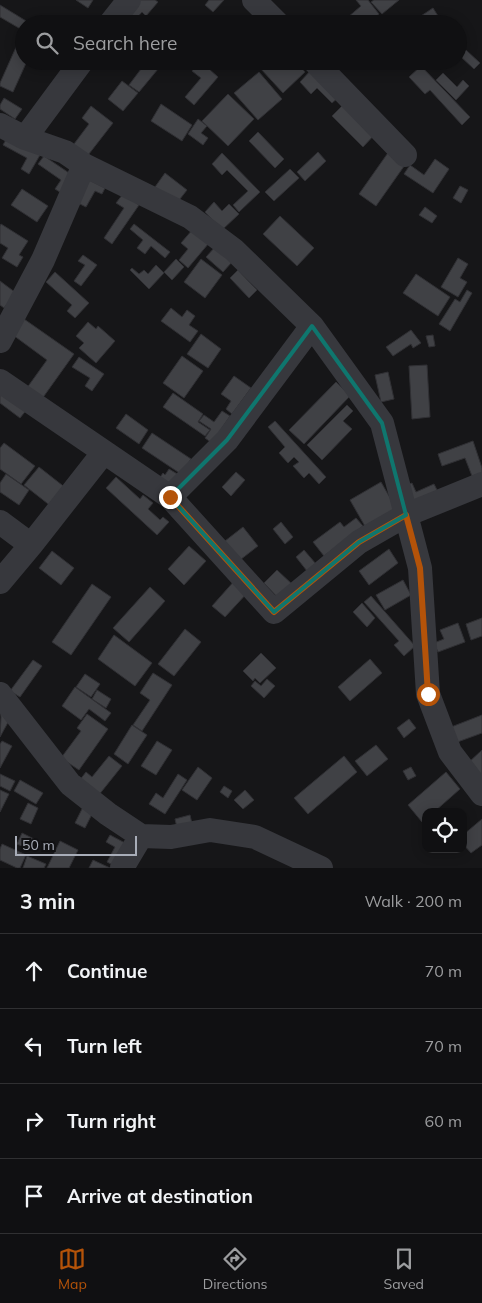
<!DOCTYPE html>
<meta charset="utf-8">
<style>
:root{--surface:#101012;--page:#19191b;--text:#f1f3f6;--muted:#9c9d9f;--line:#303032;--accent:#b45309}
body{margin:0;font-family:Mulish,sans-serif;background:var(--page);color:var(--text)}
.controls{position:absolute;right:15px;bottom:15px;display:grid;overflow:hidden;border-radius:10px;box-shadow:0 2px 12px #0003}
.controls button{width:45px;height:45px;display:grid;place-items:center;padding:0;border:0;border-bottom:1px solid var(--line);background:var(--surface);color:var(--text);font:25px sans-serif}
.scale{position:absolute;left:15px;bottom:12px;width:122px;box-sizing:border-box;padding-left:5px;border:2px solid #a8adb8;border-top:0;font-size:14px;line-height:18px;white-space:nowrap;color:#a8adb8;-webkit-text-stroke:4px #111113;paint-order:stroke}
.stop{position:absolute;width:15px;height:15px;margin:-11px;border:4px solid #b45309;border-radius:50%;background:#fff}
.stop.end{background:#b45309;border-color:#fff;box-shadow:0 1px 5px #0008}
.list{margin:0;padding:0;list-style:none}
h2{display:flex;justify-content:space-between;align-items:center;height:65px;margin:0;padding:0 20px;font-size:21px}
h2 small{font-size:16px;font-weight:400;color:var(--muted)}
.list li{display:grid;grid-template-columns:32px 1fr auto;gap:15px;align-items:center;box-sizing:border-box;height:75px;padding:0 20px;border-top:1px solid var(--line)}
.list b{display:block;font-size:19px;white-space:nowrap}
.list em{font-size:16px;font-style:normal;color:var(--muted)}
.icon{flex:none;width:28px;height:28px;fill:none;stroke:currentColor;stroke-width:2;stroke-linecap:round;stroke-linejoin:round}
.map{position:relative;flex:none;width:482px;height:868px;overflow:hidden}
.search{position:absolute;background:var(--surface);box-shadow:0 2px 12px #0003;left:15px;right:15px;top:15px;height:55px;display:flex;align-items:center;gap:12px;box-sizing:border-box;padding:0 18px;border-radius:28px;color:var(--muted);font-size:19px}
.sheet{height:365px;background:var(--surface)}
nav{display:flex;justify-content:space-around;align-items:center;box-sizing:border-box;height:70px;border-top:1px solid var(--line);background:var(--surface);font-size:14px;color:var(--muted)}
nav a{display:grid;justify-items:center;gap:2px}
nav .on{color:var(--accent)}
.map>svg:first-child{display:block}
.building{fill:#404145;stroke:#303034}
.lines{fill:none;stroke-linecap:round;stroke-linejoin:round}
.minor{stroke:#37383d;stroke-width:24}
.route{stroke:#b45309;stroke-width:6}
.marked{fill:none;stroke:#0f766e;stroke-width:4;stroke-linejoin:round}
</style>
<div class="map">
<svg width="482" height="868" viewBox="0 0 482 868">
<rect width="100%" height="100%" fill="#161618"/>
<path class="building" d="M76,0H93L88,8Z
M137,0H155L158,2L146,16L142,12L132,23L124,16Z
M209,0H224L213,12L205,5Z
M356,0H368L379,14L367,24H340L361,6Z
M374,0H399L382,14L371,2Z
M0,5L31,24H24V31L0,17Z
M433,8L443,24H426L421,16Z
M17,45L24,48V61H27L13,92L0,86V83Z
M466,50L480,63L474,69L460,56Z
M147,61H161L163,63L139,92L129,85Z
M200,61L218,77L194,105L185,97L201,78L192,71Z
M268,61H295L305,72L283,93L260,68Z
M421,66L470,117L462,125L430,90L425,94L409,77Z
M311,70L339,97L332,103L317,88L311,94L300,82Z
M259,72L282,99L258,120L234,93Z
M443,73L457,87L463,80L469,86L456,100L436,80Z
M122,81L138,93L123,111L108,99Z
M228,94L254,119L228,146L202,121Z
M4,98L22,109L15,119L0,109V105Z
M346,102L377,132L363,147L332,116Z
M161,104L192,125L182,141L151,121Z
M91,106L113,123L85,159L71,148L89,124L82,118Z
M198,119L207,126L201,133L208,138L203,145L188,134Z
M258,132L284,159L275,168L249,141Z
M8,136L40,155L29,174L21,169L27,158L3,145Z
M390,150L407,162L376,206L359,194Z
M318,152L326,161L305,181L297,172Z
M222,153L260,192L239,212L233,205L248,191L227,170L222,175L212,164Z
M44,156L75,177L63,194L55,189L61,180L38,164Z
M435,159L449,169L433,193L404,174L410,165L424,175Z
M290,169L299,178L274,201L265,192Z
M165,173L187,190L176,204L155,187Z
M89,180L105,188L102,194L95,191L86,207L78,203Z
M460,186L468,190L461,203L453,198Z
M22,189L48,206L37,222L11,205Z
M123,194L139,205L112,244L104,238L124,208L116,203Z
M214,202L222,211L229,204L239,214L222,230L205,212Z
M425,207L437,216L432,223L419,215Z
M280,216L314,248L297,266L263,234Z
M1,224L28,241L19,255L23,257L17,267L2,258L8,248L0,243V226Z
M134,224L170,252L165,258L151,246L145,254L137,248L143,240L130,229Z
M193,229L209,243L188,268L179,260L188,249L181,243Z
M215,247L232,262L223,272L206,257Z
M83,255L97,265L81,286L74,281L85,265L78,261Z
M458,258L468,264L460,278L467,282L458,297L441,287Z
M176,259L184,267L172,280L164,272Z
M201,259L222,275L205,298L184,282Z
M156,265L164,273L149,289L130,270L132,268L139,274L144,270L148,274Z
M238,270L257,290L249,298L230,278Z
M55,272L89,303L75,318L67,311L72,305L46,282Z
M416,274L450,297L438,316L403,293Z
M0,281L16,293L4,308L0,305Z
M467,290L472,293L450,331L439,324L455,299L460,302Z
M171,308L182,317L187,310L195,316L189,325L198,331L190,342L161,321Z
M24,319L74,354L39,403L24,392L47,360L13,335Z
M88,322L96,329L98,326L115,341L96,363L79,348L84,343L76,336Z
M411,330L421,343L413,348L411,344L393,356L386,347Z
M201,334L221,349L208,368L187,354Z
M433,335L435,346L429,347L426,336Z
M182,356L203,371L184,398L163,383Z
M79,357L104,374L92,391L85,386L90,378L72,367Z
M427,365L430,417L412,419L409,366Z
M388,372L394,399L381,402L375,375Z
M234,376L251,388L232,414L226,409L231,401L221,394Z
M336,382L350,396L304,444L289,430Z
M0,388L28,408L20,418L0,403Z
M173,393L203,414L198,422L210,430L205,436L163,407Z
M347,405L353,411L343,421L352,429L322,460L307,445Z
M222,411L230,416L212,443L205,438L211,429L199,421L204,415L214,422Z
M126,414L148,430L139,444L116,428Z
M275,421L326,477L319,484L309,473L304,478L293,466L299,462L294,457L288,463L279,453L285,447L268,427Z
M152,433L191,459L181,474L142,448Z
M473,441L482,468V473L472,476L465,458L442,466L438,454Z
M4,443L35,466L21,484L0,469V448Z
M39,467L67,489L52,507L24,485Z
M169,469L179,475L168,491L156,483L163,473L165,475Z
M236,472L245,480L231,496L222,487Z
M6,474L29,490L19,505L0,492V483Z
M116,477L140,499L143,495L153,503L148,509L160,520L163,517L169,522L157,535L106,488Z
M381,482L397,510L366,528L350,500Z
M412,483L416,492L434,484L438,492L410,504L402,487Z
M356,518L363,526L324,556L313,542L340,522L344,527Z
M281,522L293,537L285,544L273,529Z
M243,527L258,546L240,560L225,541Z
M189,546L206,561L184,585L168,569Z
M389,549L398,563L369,585L359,571Z
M304,550L316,564L307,571L296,557Z
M52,551L74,568L61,585L39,568Z
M277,570L293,585L279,599L264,583Z
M236,579L249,591L225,617L212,606Z
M403,580L411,595L385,610L376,595Z
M92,584L111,597L71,655L52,642Z
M150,587L165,601L129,642L113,628Z
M371,596L415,646L404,656L394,645L399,641L364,602Z
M362,603L375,618L367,627L353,612Z
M482,618V636L471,640L466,624Z
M458,623L465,642L438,652L434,643L444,639L440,630Z
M185,629L201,642L174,676L158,664Z
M114,635L152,663L135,686L98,659Z
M261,653L276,668L260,683L255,678L253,681L243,671Z
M370,659L382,673L350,701L338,687Z
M33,660L42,666L20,697L10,691Z
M153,673L172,685L142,731L133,725L150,700L140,693Z
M85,674L100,684L91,697L76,687Z
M267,679L275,686L264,698L251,686L255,681L261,686Z
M75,687L111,713L105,721L89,709L81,720L62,706Z
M97,690L111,699L106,708L92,699Z
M0,708L12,715L0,737L1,717Z
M87,714L108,729L79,770L61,758L81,731L77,728Z
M482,715V733L452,744L446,729Z
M409,719L416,728L404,738L397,728Z
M132,725L147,735L128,764L114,754Z
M2,741L12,746L0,768V744Z
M157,741L172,750L156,775L141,766Z
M376,745L388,759L367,776L355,761Z
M482,750V778L468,763Z
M109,756L122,766L98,796L79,781L86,772L92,777Z
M344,756L357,772L308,814L294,798Z
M198,767L212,778L197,800L182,790Z
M411,767L416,776L408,780L403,771Z
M446,772L460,789L434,812H426V819L422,822L408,805Z
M0,774L15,781L10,791L0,786Z
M178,774L187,780L165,814L149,804L156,793L163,798Z
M20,780L43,793L36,804L14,791Z
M224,786L232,791L228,798L220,792Z
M0,790L9,794L0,812Z
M245,790L254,800L243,809L234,800Z
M28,803L38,808L31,824L20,819Z
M84,805L94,810L85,828L75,823Z
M190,815L193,828L178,832L175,819Z
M482,819V845L471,853L463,844V835Z
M22,833L34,839L29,849L17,844Z
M110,835L125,843L113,865L107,862L115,847L106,842Z
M60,841L78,850L69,868H47Z
M2,844L26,855L20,868H17L0,860V849Z
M27,856L46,864L44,868H23Z
M93,860L110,868H89Z"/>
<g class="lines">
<path class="minor" d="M254,0L278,24
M110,24L129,0
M314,61L405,155
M0,125L25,138L65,152L84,165L190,217L234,250L312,326L382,423L420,568L428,694L450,752L482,794
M25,138L82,61
M0,341L43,260L84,165
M0,381L170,497L274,612L359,542L406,515L482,484
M170,497L227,440L312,326
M0,522L31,545
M0,582L31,545L104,452
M0,694L70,784L108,814L141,836L171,837L210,830L255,837L321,868
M122,868L141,836"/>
</g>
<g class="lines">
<path class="route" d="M170,497L274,612L359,542L406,515L420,568L428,694"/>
</g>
<path class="marked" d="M312,326L382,423L406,515L359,542L274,612L170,497L227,440Z"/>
</svg>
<div class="controls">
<button><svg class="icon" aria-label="locate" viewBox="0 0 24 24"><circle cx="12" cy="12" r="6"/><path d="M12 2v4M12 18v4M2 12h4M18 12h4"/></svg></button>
</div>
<div class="scale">50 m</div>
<div class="stop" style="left:428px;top:694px"></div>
<div class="stop end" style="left:170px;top:497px"></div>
<div class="search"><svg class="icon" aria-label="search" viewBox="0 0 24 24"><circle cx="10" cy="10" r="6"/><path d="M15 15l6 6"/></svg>Search here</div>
</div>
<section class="sheet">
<h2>3 min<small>Walk · 200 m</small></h2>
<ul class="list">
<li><svg class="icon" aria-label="ahead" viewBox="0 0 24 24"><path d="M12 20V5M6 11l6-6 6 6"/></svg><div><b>Continue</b></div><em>70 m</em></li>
<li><svg class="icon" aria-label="left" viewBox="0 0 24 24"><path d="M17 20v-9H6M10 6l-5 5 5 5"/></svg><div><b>Turn left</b></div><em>70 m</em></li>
<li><svg class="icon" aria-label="right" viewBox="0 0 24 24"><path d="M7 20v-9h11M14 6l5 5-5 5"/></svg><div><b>Turn right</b></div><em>60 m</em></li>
<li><svg class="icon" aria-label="arrive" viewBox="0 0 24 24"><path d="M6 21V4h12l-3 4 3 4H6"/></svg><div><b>Arrive at destination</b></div></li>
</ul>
</section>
<nav>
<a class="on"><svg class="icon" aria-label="map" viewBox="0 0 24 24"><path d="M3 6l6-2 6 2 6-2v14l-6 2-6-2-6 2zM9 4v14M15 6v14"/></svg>Map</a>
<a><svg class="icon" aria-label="directions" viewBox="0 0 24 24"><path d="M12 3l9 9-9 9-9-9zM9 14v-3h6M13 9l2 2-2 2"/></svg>Directions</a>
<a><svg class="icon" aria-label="saved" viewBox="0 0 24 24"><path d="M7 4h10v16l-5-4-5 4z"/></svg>Saved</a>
</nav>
